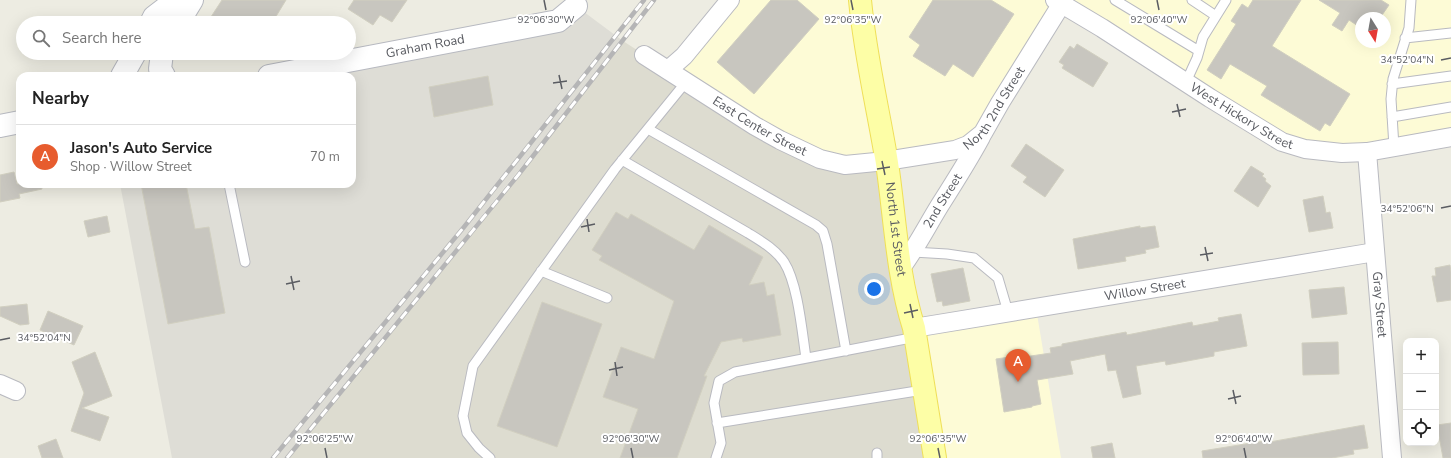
<!DOCTYPE html>
<meta charset="utf-8">
<style>
:root{--surface:#fff;--page:#f2f2f2;--text:#222;--muted:#767676;--line:#e0e0e0;--accent:#e75c2e}
body{margin:0;font-family:"Nunito Sans",sans-serif;background:var(--page);color:var(--text)}
.controls{position:absolute;right:12px;bottom:12px;display:grid;overflow:hidden;border-radius:8px;box-shadow:0 4px 16px #0002}
.controls button{width:36px;height:36px;display:grid;place-items:center;padding:0;border:0;border-bottom:1px solid var(--line);background:var(--surface);color:var(--text);font:20px sans-serif}
.compass{position:absolute;left:1355px;top:12px;width:36px;height:36px;border-radius:50%;background:var(--surface);box-shadow:0 4px 16px #0002;rotate:169deg}
.you{position:absolute;left:874px;top:289px;width:14px;height:14px;margin:-10px;border:3px solid #fff;border-radius:50%;background:#1a73e8;box-shadow:0 0 0 6px #1a73e833}
.badge{display:grid;place-items:center;width:26px;height:26px;border-radius:50%;background:var(--accent);color:#fff;font-size:13px;font-weight:700}
.pin{position:absolute;translate:-50% -33px;filter:drop-shadow(0 1px 2px #0008)}
.pin::after{content:'';position:absolute;top:21px;width:14px;height:12px;background:inherit;clip-path:polygon(0 0,100% 0,50% 100%)}
.list{margin:0;padding:0;list-style:none}
h2{display:flex;justify-content:space-between;align-items:center;height:52px;margin:0;padding:0 16px;font-size:17px}
h2 small{font-size:13px;font-weight:400;color:var(--muted)}
.list li{display:grid;grid-template-columns:26px 1fr auto;gap:12px;align-items:center;box-sizing:border-box;height:64px;padding:0 16px;border-top:1px solid var(--line)}
.list b{display:block;font-size:15px;white-space:nowrap}
.list p{margin:0;font-size:13px;white-space:nowrap;color:var(--muted)}
.list em{font-size:13px;font-style:normal;color:var(--muted)}
.icon{flex:none;width:22px;height:22px;fill:none;stroke:currentColor;stroke-width:2;stroke-linecap:round;stroke-linejoin:round}
.map{position:relative;flex:none;width:1451px;height:458px;overflow:hidden}
.search{position:absolute;background:var(--surface);box-shadow:0 4px 16px #0002;left:16px;top:16px;width:340px;height:44px;display:flex;align-items:center;gap:10px;box-sizing:border-box;padding:0 14px;border-radius:22px;color:var(--muted);font-size:15px}
.panel{position:absolute;background:var(--surface);box-shadow:0 4px 16px #0002;left:16px;top:72px;width:340px;height:116px;border-radius:12px}
.map>svg:first-child{display:block}
.commercial{fill:#fdfbd6;fill-rule:evenodd}
.industrial{fill:#deddd6}
.education{fill:#dddcd0}
.building{fill:#c8c6bf;stroke:#d1cfc0}
.lines{fill:none;stroke-linecap:round;stroke-linejoin:round}
.lane-casing{stroke:#b9bac0;stroke-width:11}
.street-casing{stroke:#b9bac0;stroke-width:20}
.secondary-casing{stroke:#b7b9c0;stroke-width:24}
.primary-casing{stroke:#efdf58;stroke-width:24}
.lane{stroke:#fff;stroke-width:9}
.street{stroke:#fff;stroke-width:18}
.secondary{stroke:#fff;stroke-width:22}
.primary{stroke:#fdfea6;stroke-width:22}
.rail-casing{stroke:#b5b5b6;stroke-width:4.5}
.rail{stroke:#fff;stroke-width:3;stroke-dasharray:9;stroke-linecap:butt}
.ticks{fill:none;stroke:#5a5c62;stroke-width:1.5}
.labels{text-anchor:middle;dominant-baseline:central;stroke-width:4;stroke-linejoin:round;paint-order:stroke}
.street-label{font-size:13px;fill:#5a5c62;stroke:#fff}
.ticks-label{font-size:10px;text-anchor:middle;fill:#5a5c62;stroke:#fff;stroke-width:4;stroke-linejoin:round;paint-order:stroke}
</style>
<div class="map">
<svg width="1451" height="458" viewBox="0 0 1451 458">
<rect width="100%" height="100%" fill="#edece2"/>
<path class="commercial" d="M730,0H1451V137L1305,149L1062,5L968,145L845,165L668,70ZM1361,18H1385V42H1361Z
M1036,308L1061,458H935L914,328Z"/>
<path class="industrial" d="M576,6L623,41L286,458H172L120,184H352V76H269Z"/>
<path class="education" d="M623,41L668,70L820,159L886,161L935,458H287L519,174Z"/>
<path class="building" d="M222,0H286L272,23H207Z
M354,0H407L392,22L380,15L373,25L348,9Z
M771,0H797L819,19L754,94L717,62Z
M933,0H991L1014,14L973,77L953,64L945,76L913,56L920,45L909,37Z
M1253,0H1301L1272,46L1350,94L1330,126L1325,123L1320,131L1261,95L1267,86L1230,64L1221,79L1207,70L1236,24L1231,21L1242,4L1248,8Z
M1319,0H1381L1389,5L1380,18H1361V28L1349,20L1342,31L1332,25L1340,13Z
M1077,44L1108,63L1093,87L1062,68L1064,65L1059,62L1070,46L1074,49Z
M488,76L493,105L434,117L429,87Z
M1026,144L1064,170L1045,197L1023,182L1027,177L1011,166Z
M1251,166L1264,174L1262,176L1266,179L1265,181L1271,186L1258,207L1234,191Z
M14,172L17,184H41L42,189L19,194L20,198L0,202V175Z
M141,184H186L195,229L209,227L225,313L168,324Z
M1323,196L1326,213L1330,212L1333,228L1309,232L1303,200Z
M616,212L628,219L631,214L694,250L709,225L763,257L749,285L764,282L767,296L774,294L781,335L743,342L742,338L721,342L704,376H707L677,458H620L638,409L603,397L621,347L654,359L674,301L599,260L602,256L592,250Z
M107,216L110,232L88,237L84,221Z
M1140,226V228L1155,226L1159,247L1145,250L1146,253L1125,257L1126,261L1078,269L1073,239Z
M1450,265L1451,272V300L1437,302L1432,276H1436L1435,268Z
M963,268L970,301L943,306L942,301L937,302L931,274Z
M1344,287L1347,314L1312,318L1309,290Z
M542,302L602,324L557,447L497,426Z
M27,304L29,324L20,325L0,316V307Z
M48,311L83,326L74,345L40,330Z
M1241,314L1247,346L1214,352V356L1166,365L1165,361L1136,366L1141,394L1123,398L1116,370L1108,371L1105,354L1070,361L1073,374L1037,380L1041,404L1032,406V407L1004,412L996,359L1023,355L1024,357L1051,353L1050,348L1062,346V344L1126,332L1127,335L1192,322L1193,326L1219,321L1218,318Z
M1338,342L1339,374L1303,375L1302,343Z
M95,352L112,396L82,408L109,417L100,441L71,431L84,393L72,362Z
M1451,423V458H1443L1437,425Z
M1364,425L1368,448L1353,450L1354,454L1332,458H1203L1202,451L1264,441V443Z
M56,439L63,458H42L38,446Z
M1112,443L1115,458H1093L1091,447Z"/>
<g class="lines">
<g class="lane-casing">
<path id="lane" d="M1115,0L1199,51
M1192,0L1216,16
M1405,38L1451,33
M1186,82L1197,58L1203,37L1226,0
M1392,84L1451,76
M1392,117L1451,107
M648,129L816,225L823,231L827,244L846,351
M1394,147L1391,99L1393,79L1409,28L1411,0
M622,160L748,233C761,241 775,249 784,262C798,284 802,332 806,358
M229,184L245,262
M913,252L947,254L974,258L998,278L1008,312
M541,271L607,298
M717,423L923,390
M877,453V458
M490,458L479,448L467,433L463,416L473,366L615,169L686,82
M716,458L721,443L714,403L719,381L735,372L916,337"/>
</g>
<g class="street-casing">
<g id="street">
<path id="s1" d="M1055,0L1102,28L1210,98L1282,142L1305,149L1342,153L1367,152L1451,137"/>
<path id="s2" d="M644,55L755,126L780,140L820,159L845,165L886,161L955,150L968,145L983,133L1000,103L1064,0"/>
<path d="M668,70L684,56L730,0"/>
<path id="s3" d="M1367,152L1392,458"/>
<path id="s4" d="M901,268C916,248 927,226 940,205C954,183 968,161 981,137"/>
<path id="s5" d="M914,328L1375,252"/>
<path d="M0,384L16,391"/>
</g>
</g>
<g class="secondary-casing">
<g id="secondary">
<path d="M151,23L154,17L176,0"/>
<path d="M178,23L192,0"/>
<path d="M162,53L160,69L164,76"/>
<path d="M122,76L135,53"/>
<path id="s6" d="M269,76L558,21L576,6"/>
<path d="M0,126L20,122"/>
</g>
</g>
<g class="primary-casing">
<g id="primary">
<path id="s7" d="M860,0C865,55 878,108 887,163C895,217 897,275 914,328L935,458"/>
</g>
</g>
<use href="#lane" class="lane"/>
<use href="#street" class="street"/>
<use href="#secondary" class="secondary"/>
<use href="#primary" class="primary"/>
<g class="rail-casing">
<path id="rail" d="M273,458L464,227L644,0
M287,458L519,174L654,0"/>
</g>
<use href="#rail" class="rail"/>
</g>
<path class="ticks" d="M544,0L546,10M851,0L853,10M1157,0L1159,10M1441,60L1451,58M559,75L562,89M553,83L567,81M1177,104L1180,117M1172,112L1186,109M882,161L885,175M877,169L890,167M1441,208L1451,206M587,219L589,232M581,227L595,224M1205,247L1208,261M1200,255L1213,253M291,276L294,290M286,284L300,281M910,304L913,318M904,313L918,310M0,340L10,338M615,362L617,376M609,370L623,367M1233,390L1236,404M1228,399L1241,396M325,448L327,458M631,448L633,458M938,448L940,458M1244,448L1246,458"/>
<g class="labels">
<g class="street-label">
<text stroke="none"><textPath href="#s6" startOffset="159">Graham Road</textPath></text>
<text stroke="none"><textPath href="#s2" startOffset="401">North 2nd Street</textPath></text>
<text stroke="none"><textPath href="#s1" startOffset="220">West Hickory Street</textPath></text>
<text stroke="none"><textPath href="#s2" startOffset="136">East Center Street</textPath></text>
<text stroke="none"><textPath href="#s4" startOffset="79">2nd Street</textPath></text>
<text stroke="none"><textPath href="#s7" startOffset="232">North 1st Street</textPath></text>
<text stroke="none"><textPath href="#s5" startOffset="234">Willow Street</textPath></text>
<text stroke="none"><textPath href="#s3" startOffset="153">Gray Street</textPath></text>
</g>
</g>
<g class="ticks-label">
<text x="546" y="23">92°06'30"W</text>
<text x="853" y="23">92°06'35"W</text>
<text x="1159" y="23">92°06'40"W</text>
<text x="1407" y="63">34°52'04"N</text>
<text x="1407" y="212">34°52'06"N</text>
<text x="44" y="341">34°52'04"N</text>
<text x="325" y="442">92°06'25"W</text>
<text x="631" y="442">92°06'30"W</text>
<text x="938" y="442">92°06'35"W</text>
<text x="1244" y="442">92°06'40"W</text>
</g>
</svg>
<div class="controls">
<button>+</button>
<button>−</button>
<button><svg class="icon" aria-label="locate" viewBox="0 0 24 24"><circle cx="12" cy="12" r="6"/><path d="M12 2v4M12 18v4M2 12h4M18 12h4"/></svg></button>
</div>
<svg class="compass" viewBox="-18 -18 36 36"><path d="M0-13l5 13h-10z" fill="#e53935"/><path d="M0 13l5-13h-10z" fill="#767676"/></svg>
<div class="you"></div>
<div class="pin badge" style="left:1018px;top:382px">A</div>
<div class="search"><svg class="icon" aria-label="search" viewBox="0 0 24 24"><circle cx="10" cy="10" r="6"/><path d="M15 15l6 6"/></svg>Search here</div>
<section class="panel">
<h2>Nearby<small></small></h2>
<ul class="list">
<li><span class="badge">A</span><div><b>Jason's Auto Service</b><p>Shop · Willow Street</p></div><em>70 m</em></li>
</ul>
</section>
</div>
